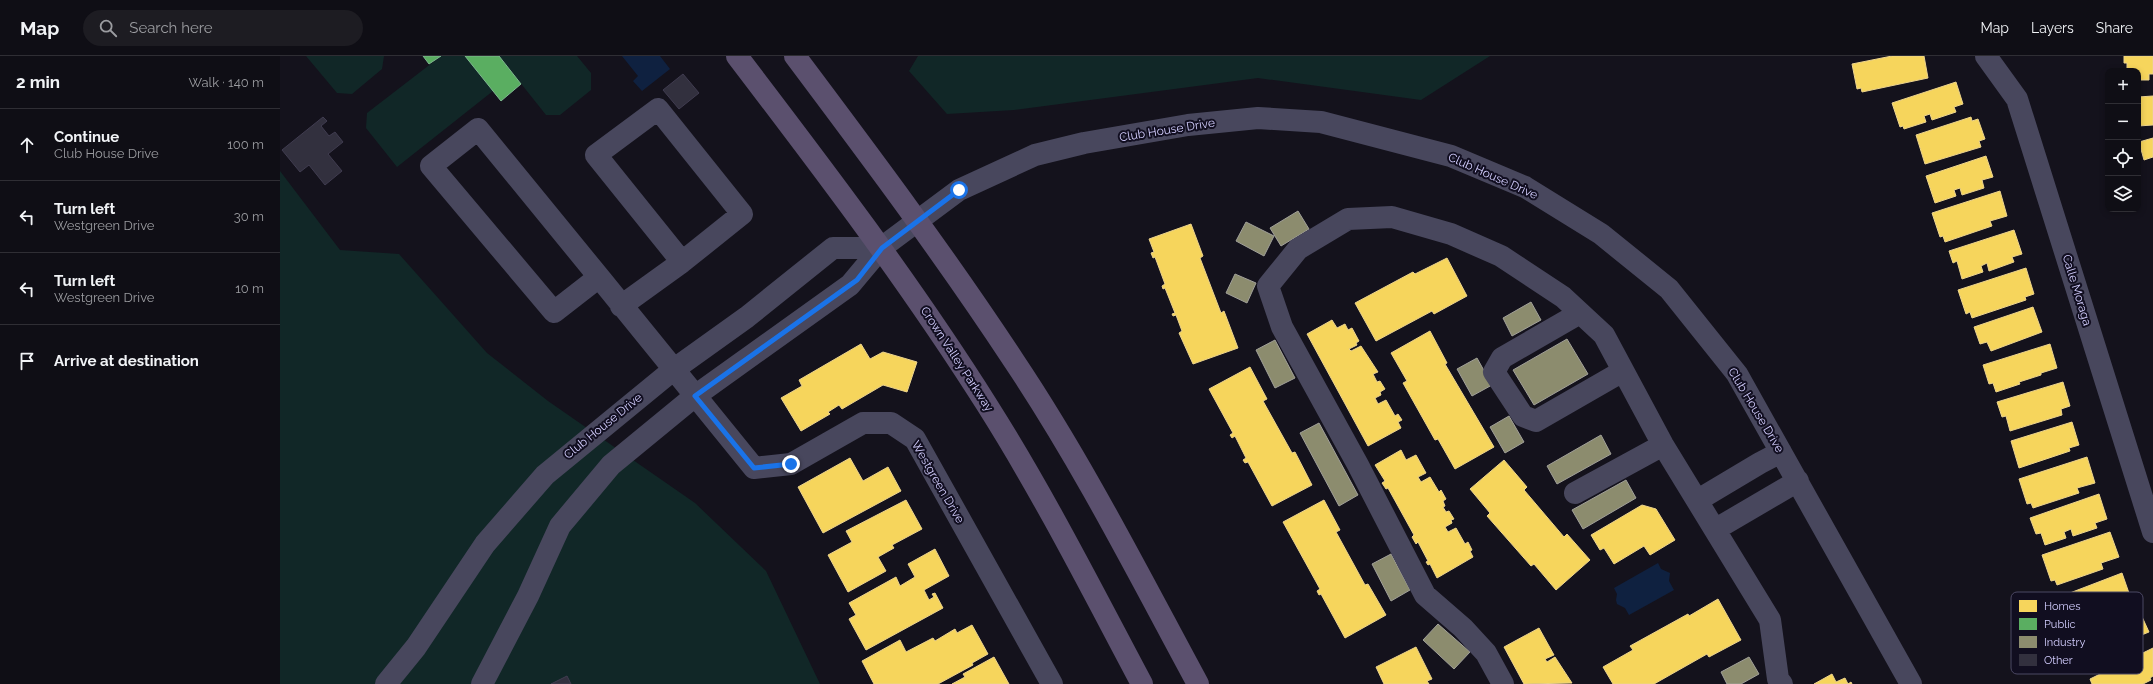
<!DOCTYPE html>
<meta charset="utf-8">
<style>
:root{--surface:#0f0e15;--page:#1d1c22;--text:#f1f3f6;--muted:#9b9ca0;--line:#2f2e34}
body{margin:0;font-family:Raleway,sans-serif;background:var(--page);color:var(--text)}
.controls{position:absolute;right:12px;top:12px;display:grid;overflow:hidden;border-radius:8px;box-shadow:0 2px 6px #0003}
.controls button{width:36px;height:36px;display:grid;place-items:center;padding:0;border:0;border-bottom:1px solid var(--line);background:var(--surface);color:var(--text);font:20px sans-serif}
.stop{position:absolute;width:12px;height:12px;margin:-9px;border:3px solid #1a73e8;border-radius:50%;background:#fff}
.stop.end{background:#1a73e8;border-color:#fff;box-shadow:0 1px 4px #0008}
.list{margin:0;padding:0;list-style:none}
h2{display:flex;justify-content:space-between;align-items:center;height:52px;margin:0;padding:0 16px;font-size:17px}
h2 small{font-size:13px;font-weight:400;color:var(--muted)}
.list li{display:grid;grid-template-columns:26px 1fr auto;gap:12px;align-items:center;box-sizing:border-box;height:72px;padding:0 16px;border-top:1px solid var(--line)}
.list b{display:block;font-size:15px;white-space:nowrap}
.list p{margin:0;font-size:13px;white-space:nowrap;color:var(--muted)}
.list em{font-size:13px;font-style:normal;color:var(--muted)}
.icon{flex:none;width:22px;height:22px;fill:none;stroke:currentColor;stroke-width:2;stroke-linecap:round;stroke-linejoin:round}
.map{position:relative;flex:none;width:1873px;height:628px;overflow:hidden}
header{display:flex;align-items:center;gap:24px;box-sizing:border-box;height:56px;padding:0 20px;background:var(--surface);border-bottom:1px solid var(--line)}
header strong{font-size:19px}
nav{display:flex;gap:22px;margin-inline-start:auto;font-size:14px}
.search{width:280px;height:36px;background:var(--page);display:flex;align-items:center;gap:10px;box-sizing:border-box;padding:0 14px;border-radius:22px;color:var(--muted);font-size:15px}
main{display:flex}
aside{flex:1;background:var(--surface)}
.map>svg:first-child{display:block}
.green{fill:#112727}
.water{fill:#0f2140}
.homes{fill:#f6d55c;stroke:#ecd38d}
.public{fill:#5aae61;stroke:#7eb890}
.industry{fill:#8c8c6e;stroke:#a1a099}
.building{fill:#32303e;stroke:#403c50}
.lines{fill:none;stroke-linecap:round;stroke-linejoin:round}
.minor{stroke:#48475d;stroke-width:22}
.major{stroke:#5b506e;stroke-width:22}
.route{stroke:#1a73e8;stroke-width:5}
.labels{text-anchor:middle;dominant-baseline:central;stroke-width:4;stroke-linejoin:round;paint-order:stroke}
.street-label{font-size:12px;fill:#d3cefe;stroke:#110e20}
.key{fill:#110e20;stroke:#4b4863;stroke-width:1}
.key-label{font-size:11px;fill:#d3cefe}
</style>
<header>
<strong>Map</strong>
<div class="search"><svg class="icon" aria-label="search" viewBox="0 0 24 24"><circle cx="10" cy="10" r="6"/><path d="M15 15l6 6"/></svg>Search here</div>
<nav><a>Map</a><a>Layers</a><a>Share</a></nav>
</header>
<main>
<aside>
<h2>2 min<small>Walk · 140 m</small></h2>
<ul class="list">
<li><svg class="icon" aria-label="ahead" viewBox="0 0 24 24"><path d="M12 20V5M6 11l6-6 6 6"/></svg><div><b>Continue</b><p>Club House Drive</p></div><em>100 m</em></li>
<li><svg class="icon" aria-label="left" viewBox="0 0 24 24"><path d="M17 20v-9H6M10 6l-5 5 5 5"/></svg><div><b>Turn left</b><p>Westgreen Drive</p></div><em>30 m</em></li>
<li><svg class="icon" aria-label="left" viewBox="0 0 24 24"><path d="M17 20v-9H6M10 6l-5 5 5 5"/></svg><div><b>Turn left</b><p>Westgreen Drive</p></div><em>10 m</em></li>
<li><svg class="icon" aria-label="arrive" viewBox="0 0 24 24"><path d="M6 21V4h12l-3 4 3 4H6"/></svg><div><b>Arrive at destination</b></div></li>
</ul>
</aside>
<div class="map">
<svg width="1873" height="628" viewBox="0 0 1873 628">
<rect width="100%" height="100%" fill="#14121c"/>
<path class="green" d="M26,0H104L102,13L72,38L57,37Z
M161,0H185L213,35L117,111L86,72L87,57Z
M219,0H297L311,17V34L280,59H266Z
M638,0H1210L1141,44L978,22L734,54L667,58L629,15Z
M0,115L60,194L119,198L207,297L268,345L415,447L486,515L540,628H0Z"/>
<path class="water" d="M342,0H380L390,13L362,35L353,25L358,20Z
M1378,507L1381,513L1390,517L1389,525L1394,534L1349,559L1345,552L1337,548L1336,544L1337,538L1334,532Z"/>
<path class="homes" d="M1612,0H1644L1648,22L1582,36L1581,32L1577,33L1572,8Z
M1844,0H1873V18H1869V24H1858V15H1847V7H1844Z
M1676,26L1683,48L1674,51L1676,56L1652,64L1650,58L1644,60L1646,66L1624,73L1623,70L1620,71L1612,47Z
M1873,40V69L1858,70V41Z
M1691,61L1692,65L1698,63L1705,83L1699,85L1701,91L1645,108L1636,79Z
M1873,82V101L1864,104L1859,86Z
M1706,100L1713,121L1702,124L1704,132L1682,139L1680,132L1674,134L1676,140L1655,147L1646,120Z
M1720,135L1727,160L1710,165L1712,170L1665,186L1663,180L1660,181L1652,157Z
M911,168L923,200L920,202L941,257L944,255L958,292L913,308L899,277L902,275L896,259L893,260L892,258L895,257L885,232L883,233L882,230L885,228L875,201L873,202L871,197L874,196L869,183Z
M1734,174L1742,198L1732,201L1734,206L1709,215L1707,207L1701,210L1703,216L1682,223L1677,205L1673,207L1669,195Z
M1167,202L1187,240L1154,258L1152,255L1096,285L1075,247L1133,216L1135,218Z
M1746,212L1754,238L1745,241L1746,244L1692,262L1690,256L1686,258L1678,234Z
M1753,251L1762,276L1711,295L1707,286L1700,288L1694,271Z
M1052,264L1057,272L1065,268L1068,274L1072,272L1079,285L1076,287L1077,289L1069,293L1071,295L1081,290L1098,316L1093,318L1097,326L1100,325L1105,333L1100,336L1101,339L1095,342L1098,348L1106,344L1115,360L1118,358L1122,364L1118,366L1121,372L1088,390L1027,278Z
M1150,275L1167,307L1165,308L1214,391L1175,413L1158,383L1155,384L1123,327L1127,325L1111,297Z
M581,288L590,303L603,296L637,306L627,336L603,329L562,353L559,349L548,356L550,358L521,375L501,342L522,330L519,324Z
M1770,288L1777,312L1761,317V319L1739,326L1740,328L1716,336L1713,327L1709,328L1703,309Z
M970,311L987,343L983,345L1012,397L1015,396L1032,429L992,450L968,406L965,407L963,404L966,402L955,380L952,382L950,379L953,377L929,333Z
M1783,326L1790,350L1781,353L1782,359L1730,375L1726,360L1722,361L1717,346Z
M1792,366L1799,389L1789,392L1790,395L1739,412L1731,385Z
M1121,394L1126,404L1136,399L1146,417L1138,421L1141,426L1150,421L1159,436L1161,434L1166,443L1163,445L1165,450L1163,451L1166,456L1169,455L1174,463L1171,464L1172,467L1165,471L1168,476L1176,472L1185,488L1188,486L1192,494L1190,495L1193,501L1157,522L1150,508L1148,509L1146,506L1148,505L1138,486L1136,488L1132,481L1134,479L1108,432L1106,433L1102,427L1105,425L1095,409Z
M1807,401L1815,427L1797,432L1799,437L1753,452L1751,447L1747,448L1739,423Z
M570,402L583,425L608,411L621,435L543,477L518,431Z
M1224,404L1247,431L1244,434L1284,481L1287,478L1310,504L1276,534L1254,508L1251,510L1207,460L1210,457L1190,433Z
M1819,438L1827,463L1815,467L1817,472L1793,480L1791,473L1784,476L1786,482L1765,489L1761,477L1756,478L1750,462Z
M626,444L642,473L612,489L614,492L598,501L606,515L568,536L548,499L572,486L566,475Z
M1044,444L1060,474L1056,476L1085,529L1088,528L1106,559L1065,582L1041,538L1039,539L1037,535L1040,533L1003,466Z
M1362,449L1376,453L1395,484L1370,499L1364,490L1334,508L1324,492L1320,494L1311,479Z
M1830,476L1839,501L1821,507L1823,513L1777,529L1775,524L1771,525L1762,499Z
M655,493L669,520L644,534L649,544L654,541L652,538L655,537L663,552L586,594L569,563L576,559L569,547L616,521L620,530L635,521L628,508Z
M1842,517L1850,540L1846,541L1848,548L1829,555L1828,551L1820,552L1818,548L1816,549L1819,557L1804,562L1800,551L1788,556L1782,540Z
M1438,543L1461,584L1429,601L1427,598L1374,628H1333L1323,611L1353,594L1350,590L1408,558L1409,560Z
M1858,552L1869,576L1859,580L1861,585L1837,595L1835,590L1830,592L1832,596L1811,606L1810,604L1806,606L1795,581Z
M692,569L708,598L692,607L693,609L658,628H594L582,605L620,584L626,596L653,582L655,585L675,573L677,577Z
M1259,572L1274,599L1265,603L1267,606L1275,601L1292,627L1244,628L1224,591Z
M1136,591L1152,623L1147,625L1149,628H1104L1096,611Z
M1873,592V620L1870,622L1871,624L1863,628H1812L1810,623Z
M714,601L729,628H672L685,621L683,618Z
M1552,618L1556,626L1565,622L1568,628L1571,626L1572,628H1534Z"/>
<path class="public" d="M143,0H161L149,8Z
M185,0H219L241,28L221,45Z"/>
<path class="industry" d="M1018,155L1029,173L1001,190L990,172Z
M966,166L994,180L984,200L956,185Z
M955,218L976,227L967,247L946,237Z
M1251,246L1261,264L1232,280L1223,262Z
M1287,283L1308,318L1254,349L1233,314Z
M995,284L1015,322L995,332L976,294Z
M1197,302L1212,329L1192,340L1177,313Z
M1229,360L1244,386L1225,397L1210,371Z
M1039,367L1078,439L1059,450L1020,377Z
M1321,379L1331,398L1277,428L1267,410Z
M1346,424L1356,442L1303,473L1292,454Z
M1111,498L1130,534L1111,545L1092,508Z
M1158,568L1190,596L1174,613L1143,584Z
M1469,601L1479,618L1461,628H1447L1441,616Z"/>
<path class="building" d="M403,18L419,37L399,53L383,34Z
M43,61L47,65L41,70L49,80L55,76L63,86L48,98L62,115L45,129L29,109L20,116L2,94Z
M287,620L291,628H271Z"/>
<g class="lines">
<path class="minor" d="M1706,0L1737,43L1873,476
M319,221L198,73L151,110L274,256L319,221L474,412L511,408L583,367H611L635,383L772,628
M341,250L402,206L462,158L378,53L316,99L402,206
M1300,257L1222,302L1214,316L1243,360L1256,365L1343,315
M1295,437L1383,389
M1418,444L1480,407L1501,396
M1436,473L1518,425
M106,628L136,591L205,488L265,419L393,314L467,261L553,192H601
M202,628L248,540L280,470L331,409L415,340L570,229L601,192L679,134L755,99L804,87L908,69L978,62L1041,66L1171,100L1245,131L1321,178L1389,233L1457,318L1631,628
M1223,628L1206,597L1183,572L1145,539L1078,409L1002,271L988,230L1018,193L1068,163L1112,161L1171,178L1221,200L1283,241L1324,279L1383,389L1490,564L1498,623L1502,628"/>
<path class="major" d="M457,0C544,114 630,227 707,349C764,439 812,534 862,628
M515,0C590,100 665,200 734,305C803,408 859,519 918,628"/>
</g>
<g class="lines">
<path class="route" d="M511,408L474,412L415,340L570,229L577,224L602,192L679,134"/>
</g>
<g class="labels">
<g class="street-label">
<text transform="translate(887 74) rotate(-9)">Club House Drive</text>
<text transform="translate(1213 120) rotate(24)">Club House Drive</text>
<text transform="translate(1797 234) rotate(73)">Calle Moraga</text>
<text transform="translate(677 303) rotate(57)">Crown Valley Parkway</text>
<text transform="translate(1476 354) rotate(59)">Club House Drive</text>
<text transform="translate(323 370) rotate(-39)">Club House Drive</text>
<text transform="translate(658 426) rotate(60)">Westgreen Drive</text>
</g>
</g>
<rect x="1731" y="536" width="132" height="82" rx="6" class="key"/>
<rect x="1739" y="544" width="18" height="12" fill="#f6d55c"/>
<rect x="1739" y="562" width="18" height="12" fill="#5aae61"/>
<rect x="1739" y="580" width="18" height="12" fill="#8c8c6e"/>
<rect x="1739" y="598" width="18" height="12" fill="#32303e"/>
<g class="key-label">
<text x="1764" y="554">Homes</text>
<text x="1764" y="572">Public</text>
<text x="1764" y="590">Industry</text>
<text x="1764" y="608">Other</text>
</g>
</svg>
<div class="controls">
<button>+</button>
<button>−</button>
<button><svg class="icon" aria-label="locate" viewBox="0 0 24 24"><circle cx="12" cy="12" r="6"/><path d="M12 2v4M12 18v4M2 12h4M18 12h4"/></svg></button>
<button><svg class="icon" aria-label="layers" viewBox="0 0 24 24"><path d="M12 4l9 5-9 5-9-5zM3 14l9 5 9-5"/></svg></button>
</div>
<div class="stop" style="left:679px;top:134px"></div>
<div class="stop end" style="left:511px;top:408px"></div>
</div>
</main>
